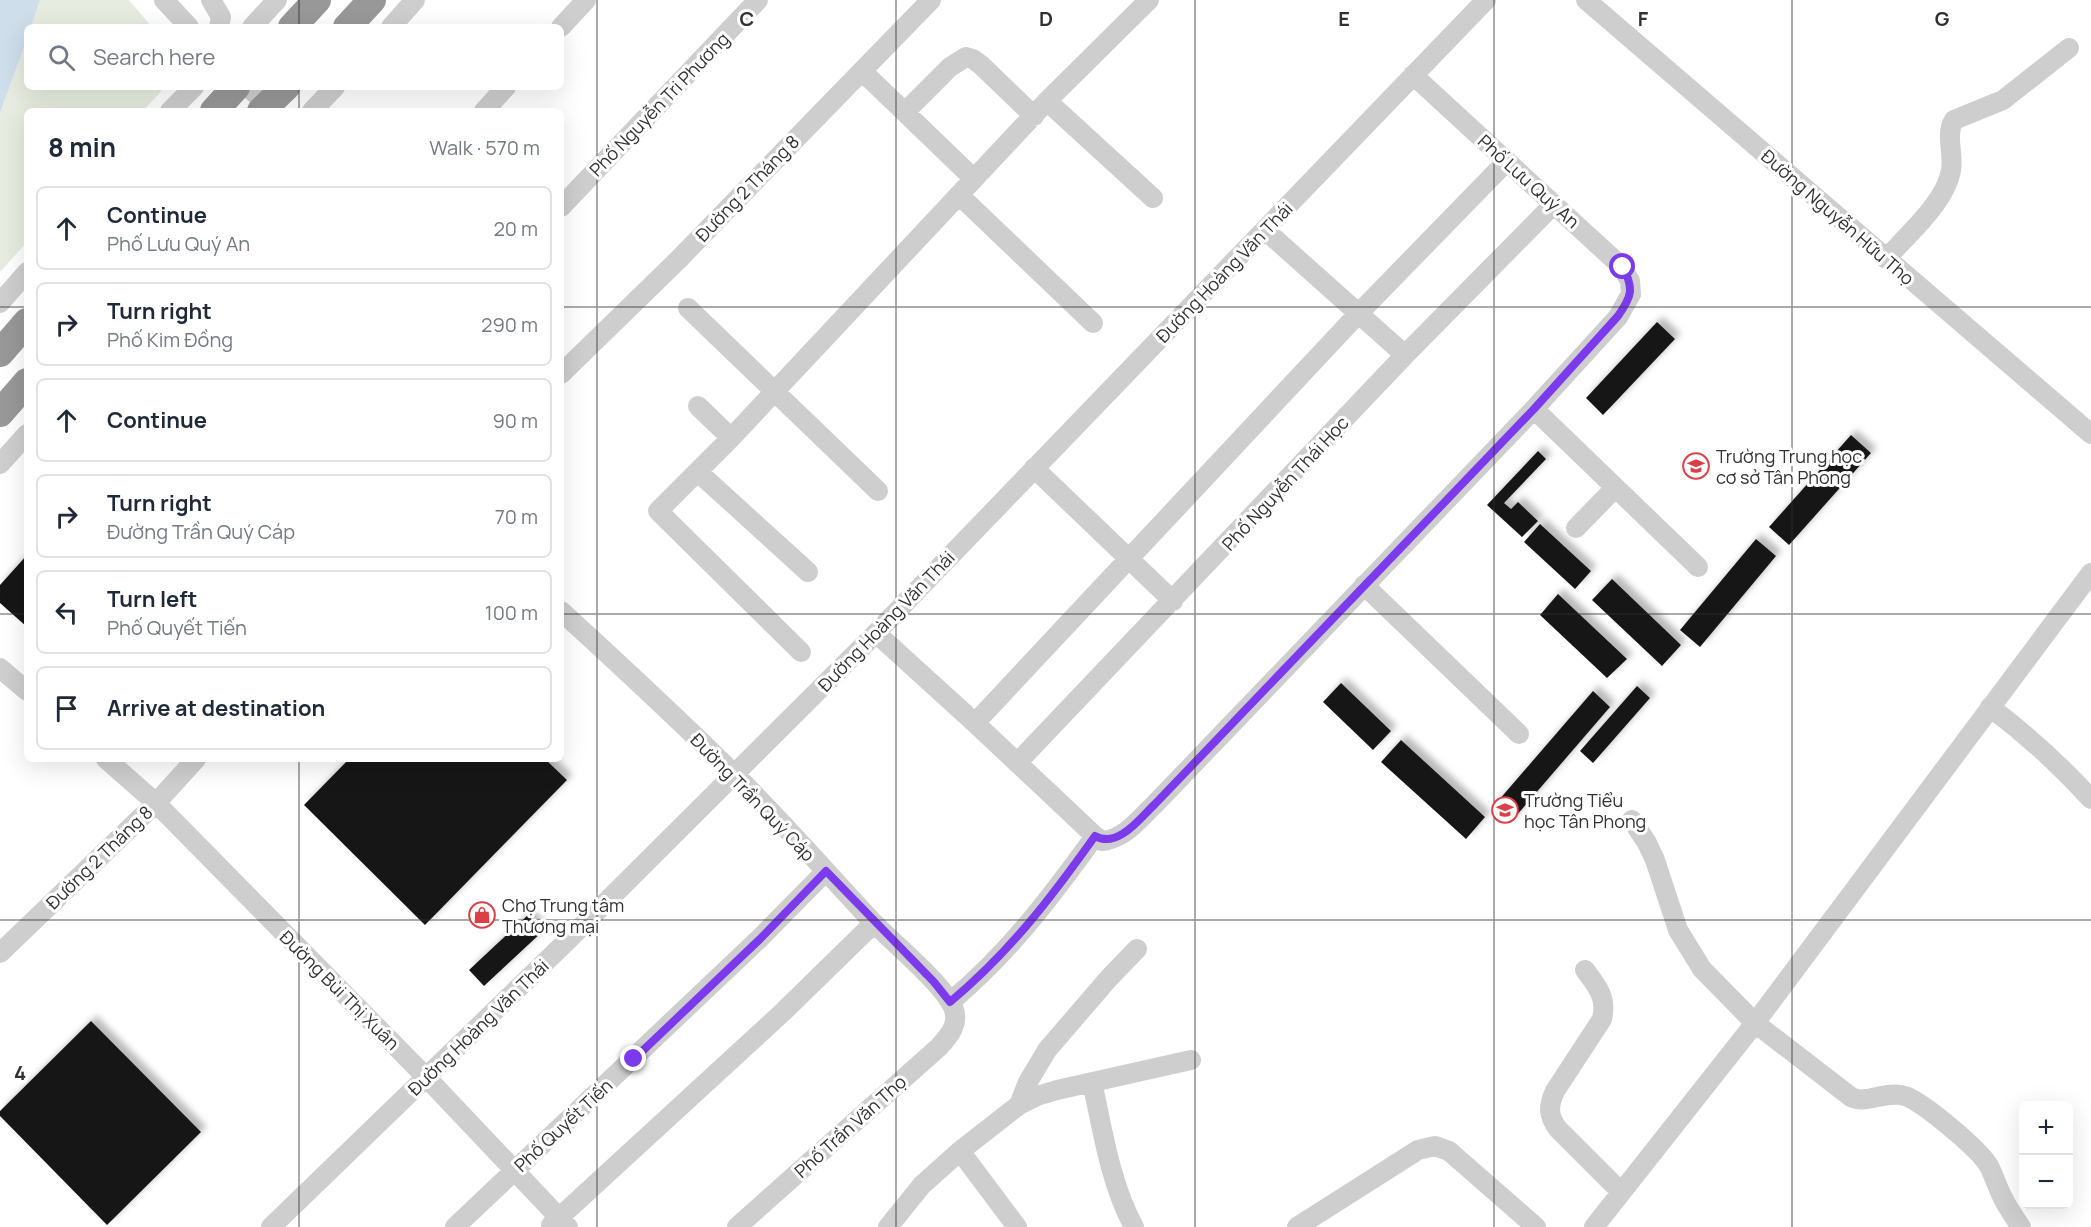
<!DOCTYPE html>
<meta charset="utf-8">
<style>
:root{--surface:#fff;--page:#f2f2f3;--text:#1f2937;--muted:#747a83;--line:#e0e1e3}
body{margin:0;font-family:Manrope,sans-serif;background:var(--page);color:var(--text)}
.controls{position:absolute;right:18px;bottom:18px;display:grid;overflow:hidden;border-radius:9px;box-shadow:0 6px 24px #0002}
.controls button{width:54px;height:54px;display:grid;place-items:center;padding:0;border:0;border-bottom:2px solid var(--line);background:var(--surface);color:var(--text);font:30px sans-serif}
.stop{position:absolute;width:18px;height:18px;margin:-14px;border:4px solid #7c3aed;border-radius:50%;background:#fff}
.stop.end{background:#7c3aed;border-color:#fff;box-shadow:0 2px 6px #0008}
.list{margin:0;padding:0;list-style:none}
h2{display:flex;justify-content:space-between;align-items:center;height:78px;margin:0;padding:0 24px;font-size:26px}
h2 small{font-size:20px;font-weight:400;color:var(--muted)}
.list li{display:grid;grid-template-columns:39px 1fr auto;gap:18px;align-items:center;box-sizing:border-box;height:84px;margin:0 12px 12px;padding:0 12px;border:2px solid var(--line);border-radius:9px}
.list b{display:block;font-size:22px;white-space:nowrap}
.list p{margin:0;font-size:20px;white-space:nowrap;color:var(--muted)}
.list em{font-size:20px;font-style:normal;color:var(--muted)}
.icon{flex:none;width:33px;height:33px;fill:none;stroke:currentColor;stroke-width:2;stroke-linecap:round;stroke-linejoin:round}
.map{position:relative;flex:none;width:2091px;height:1227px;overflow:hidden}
.search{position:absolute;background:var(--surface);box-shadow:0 6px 24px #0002;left:24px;top:24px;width:540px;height:66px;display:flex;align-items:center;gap:15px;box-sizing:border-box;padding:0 21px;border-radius:9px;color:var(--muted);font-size:22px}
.panel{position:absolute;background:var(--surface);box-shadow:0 6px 24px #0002;left:24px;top:108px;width:540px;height:654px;border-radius:9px}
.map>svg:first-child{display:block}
.green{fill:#e6ede0}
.water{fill:#cedeeb}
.building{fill:#181818;filter:url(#shadow)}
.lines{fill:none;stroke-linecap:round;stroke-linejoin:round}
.minor{stroke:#cecece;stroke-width:20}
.highway{stroke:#989898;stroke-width:28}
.route{stroke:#7c3aed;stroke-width:8}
.grid{fill:none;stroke:#313131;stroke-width:1.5;stroke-opacity:0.55}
.labels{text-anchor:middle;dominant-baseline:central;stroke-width:6;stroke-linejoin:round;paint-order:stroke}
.street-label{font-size:18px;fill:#313131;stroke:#fff}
.poi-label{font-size:18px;fill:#313131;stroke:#fff;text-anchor:start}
.grid-label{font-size:20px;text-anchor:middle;font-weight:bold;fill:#313131;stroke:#fff;stroke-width:6;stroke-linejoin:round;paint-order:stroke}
</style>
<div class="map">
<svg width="2091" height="1227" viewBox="0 0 2091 1227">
<defs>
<filter id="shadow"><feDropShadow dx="5.5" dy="-5.5" stdDeviation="3" flood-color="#0004"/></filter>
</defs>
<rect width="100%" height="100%" fill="#fff"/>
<path class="green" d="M40,0H129L152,27H31Z
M27,39V87H165L143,111H27V242L0,272V113Z"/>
<path class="water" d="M0,0H40L31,27H27V39L0,113Z"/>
<path class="building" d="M1657,322L1675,339L1603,415L1586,398Z
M1851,435L1871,453L1789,545L1769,527Z
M1538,451L1546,459L1504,503L1511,509L1518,502L1538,521L1522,537L1487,505Z
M1540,524L1591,571L1575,589L1524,542Z
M1756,539L1776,556L1700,647L1680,630Z
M27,555V627L0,603V585Z
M1612,579L1681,645L1662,666L1592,600Z
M1558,594L1627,659L1607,678L1540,615Z
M1341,683L1391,731L1373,750L1323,702Z
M1637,686L1650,698L1593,763L1580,751Z
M1593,691L1610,707L1510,823L1492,808Z
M1401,740L1485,817L1466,839L1381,762Z
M349,759H545L567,780L425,925L304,805Z
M528,915L543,931L484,986L469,970Z
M91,1021L201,1132L107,1225L0,1116V1111Z"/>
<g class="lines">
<path class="minor" d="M164,0L189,27
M211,0L221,17L219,27
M1586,0L2091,434
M252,27L277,0
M391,27L415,0
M561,27L586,0
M862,71L974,179
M248,87L274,111
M1047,101L1153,198
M170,111L194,87
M312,111L335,87
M484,111L506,87
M906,111L950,67L966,57L973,59L981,65L1034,116
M959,195L1093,323
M561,207L758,0
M1265,230L1405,355
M1886,259C1907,235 1946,202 1951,170C1954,154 1945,134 1954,120L2003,100L2069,48
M0,303L27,272
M688,308L878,491
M561,374L678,260L931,0
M698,406L731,438
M1534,409L1698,567
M0,464L27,434
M1034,468L1173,601
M698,472L808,572
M1576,528L1615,488
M1364,585L1519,734
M561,611C619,664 677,718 733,773C781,820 826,872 872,921C893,943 942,983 953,1007C960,1023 950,1035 939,1047L737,1227
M876,633L975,723L1095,836L1102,841C1125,839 1140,818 1155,804L1534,409L1618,317L1631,294L1630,281L1622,267L1413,75
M801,652L658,511L731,438L1047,101L1149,0
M0,668L27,691
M1990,707C2027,735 2060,765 2091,799
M975,723L1358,314L1507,161
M106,759L156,803L426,1077L568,1227
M1017,763L1405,355L1554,204
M1632,820L1647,843L1655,860L1678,930L1702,969L1755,1023L1851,1097C1867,1105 1885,1090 1905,1096C1923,1102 1979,1149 1989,1166C1994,1176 1997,1186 2002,1196C2007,1207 2014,1217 2021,1227
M0,953L156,803L196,759
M1585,970C1598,987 1607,998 1602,1019L1555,1091C1548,1106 1548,1116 1558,1129L1621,1192
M950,1002C1008,954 1051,897 1095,836
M1092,1082C1103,1131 1110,1183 1134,1227
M1019,1105L1028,1082L1047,1050L1109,978L1137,949
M960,1151L1017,1227
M551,1225L783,1012L874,923
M271,1227L567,941L876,633L1486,0
M455,1227L760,938L826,871
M888,1227L922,1185L960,1151L1019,1105L1037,1096L1057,1090L1191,1060
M1297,1227L1418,1150L1435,1146L1449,1151L1536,1227
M1594,1227L1755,1023L2091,573"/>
<path class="highway" d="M292,27L317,0
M347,27L372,0
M214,111L236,87
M261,111L286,87
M0,353L27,322
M0,413L27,382"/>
</g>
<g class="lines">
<path class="route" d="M634,1059L760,939L826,871L934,982L950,1002C1009,953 1051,898 1095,836C1118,849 1140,818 1155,804L1534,409L1618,316C1632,296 1634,289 1623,267"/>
</g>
<path class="grid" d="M299,0V27M597,0V1227M896,0V1227M1195,0V1227M1494,0V1227M1792,0V1227M299,87V111M0,307H27M561,307H2091M0,614H27M561,614H2091M299,759V1227M0,920H2091"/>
<defs>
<g id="school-ring" transform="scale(1.35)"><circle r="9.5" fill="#fff" stroke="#da4046" stroke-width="1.5"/><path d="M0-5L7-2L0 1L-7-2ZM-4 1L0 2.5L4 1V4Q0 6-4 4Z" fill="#da4046"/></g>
<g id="shop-ring" transform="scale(1.35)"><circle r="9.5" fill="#fff" stroke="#da4046" stroke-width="1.5"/><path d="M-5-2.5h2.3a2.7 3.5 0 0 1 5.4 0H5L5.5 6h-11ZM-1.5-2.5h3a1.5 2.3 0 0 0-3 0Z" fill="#da4046"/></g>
</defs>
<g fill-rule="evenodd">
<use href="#school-ring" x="1696" y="466"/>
<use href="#school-ring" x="1505" y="810"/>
<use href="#shop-ring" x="482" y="915"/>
</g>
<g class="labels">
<g class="street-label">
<text transform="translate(659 104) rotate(-46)">Phố Nguyễn Tri Phương</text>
<text transform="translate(1529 181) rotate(42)">Phố Lưu Quý An</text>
<text transform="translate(747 188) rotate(-46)">Đường 2 Tháng 8</text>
<text transform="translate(1838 217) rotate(41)">Đường Nguyễn Hữu Thọ</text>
<text transform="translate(1224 272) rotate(-46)">Đường Hoàng Văn Thái</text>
<text transform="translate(1285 483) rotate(-47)">Phố Nguyễn Thái Học</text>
<text transform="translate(886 621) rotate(-46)">Đường Hoàng Văn Thái</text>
<text transform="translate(753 797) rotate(46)">Đường Trần Quý Cáp</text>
<text transform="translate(99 857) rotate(-44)">Đường 2 Tháng 8</text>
<text transform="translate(340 990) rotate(45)">Đường Bùi Thị Xuân</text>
<text transform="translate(478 1027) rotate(-44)">Đường Hoàng Văn Thái</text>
<text transform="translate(563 1125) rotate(-43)">Phố Quyết Tiến</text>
<text transform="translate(850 1126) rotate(-42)">Phố Trần Văn Thọ</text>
</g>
<g class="poi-label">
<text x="1716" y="456">Trường Trung học<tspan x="1716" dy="21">cơ sở Tân Phong</tspan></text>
<text x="1524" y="800">Trường Tiểu<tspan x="1524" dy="21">học Tân Phong</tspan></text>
<text x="502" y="905">Chợ Trung tâm<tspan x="502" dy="21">Thương mại</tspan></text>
</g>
</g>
<g class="grid-label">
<text x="747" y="26">C</text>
<text x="1046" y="26">D</text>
<text x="1344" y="26">E</text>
<text x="1643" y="26">F</text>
<text x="1942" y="26">G</text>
<text x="20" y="1080">4</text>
</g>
</svg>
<div class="controls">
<button>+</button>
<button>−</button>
</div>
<div class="stop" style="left:1623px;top:267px"></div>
<div class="stop end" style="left:634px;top:1059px"></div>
<div class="search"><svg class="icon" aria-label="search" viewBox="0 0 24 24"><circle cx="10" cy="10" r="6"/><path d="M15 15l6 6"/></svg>Search here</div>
<section class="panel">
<h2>8 min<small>Walk · 570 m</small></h2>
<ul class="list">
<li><svg class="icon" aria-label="ahead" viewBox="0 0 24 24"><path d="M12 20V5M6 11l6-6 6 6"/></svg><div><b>Continue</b><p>Phố Lưu Quý An</p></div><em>20 m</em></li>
<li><svg class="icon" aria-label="right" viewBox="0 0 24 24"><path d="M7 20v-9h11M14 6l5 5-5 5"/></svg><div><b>Turn right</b><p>Phố Kim Đồng</p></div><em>290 m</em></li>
<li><svg class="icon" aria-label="ahead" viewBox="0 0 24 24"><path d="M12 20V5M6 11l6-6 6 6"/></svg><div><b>Continue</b></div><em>90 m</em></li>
<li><svg class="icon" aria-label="right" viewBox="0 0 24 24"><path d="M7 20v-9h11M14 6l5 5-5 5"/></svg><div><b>Turn right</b><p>Đường Trần Quý Cáp</p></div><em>70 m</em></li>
<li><svg class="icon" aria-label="left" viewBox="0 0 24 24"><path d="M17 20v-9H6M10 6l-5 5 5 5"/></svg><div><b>Turn left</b><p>Phố Quyết Tiến</p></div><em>100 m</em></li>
<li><svg class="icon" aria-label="arrive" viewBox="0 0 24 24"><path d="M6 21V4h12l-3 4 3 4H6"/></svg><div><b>Arrive at destination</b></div></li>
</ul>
</section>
</div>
